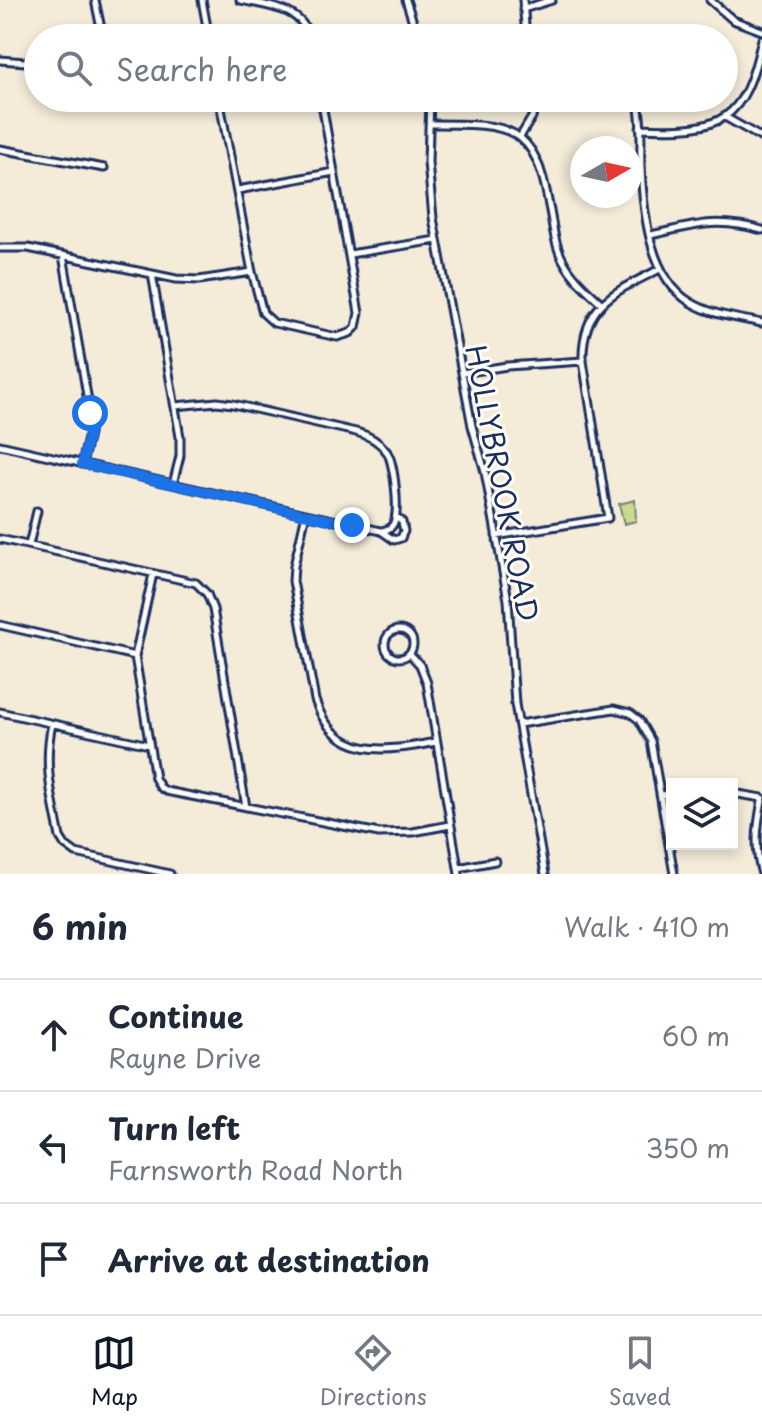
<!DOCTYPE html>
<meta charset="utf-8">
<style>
:root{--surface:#fff;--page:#f6f6f7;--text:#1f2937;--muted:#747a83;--line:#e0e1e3;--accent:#111827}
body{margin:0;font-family:"Playpen Sans",sans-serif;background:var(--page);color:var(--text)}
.controls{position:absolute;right:24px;bottom:24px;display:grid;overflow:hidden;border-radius:0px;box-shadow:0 4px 12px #0003}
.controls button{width:72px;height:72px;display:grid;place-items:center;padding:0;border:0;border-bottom:2px solid var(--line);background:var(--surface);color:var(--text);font:40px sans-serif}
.compass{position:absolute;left:570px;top:136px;width:72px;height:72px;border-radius:50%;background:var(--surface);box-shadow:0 4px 12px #0003;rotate:81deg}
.stop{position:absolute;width:24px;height:24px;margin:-18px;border:6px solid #1a73e8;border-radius:50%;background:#fff}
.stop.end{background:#1a73e8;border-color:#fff;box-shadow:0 2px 8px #0008}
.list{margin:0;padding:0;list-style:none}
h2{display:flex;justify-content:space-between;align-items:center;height:104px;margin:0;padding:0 32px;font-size:34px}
h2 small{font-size:26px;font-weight:400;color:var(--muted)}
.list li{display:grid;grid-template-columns:52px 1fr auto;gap:24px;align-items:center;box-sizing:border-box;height:112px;padding:0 32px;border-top:2px solid var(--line)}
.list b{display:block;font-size:30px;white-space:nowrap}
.list p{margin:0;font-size:26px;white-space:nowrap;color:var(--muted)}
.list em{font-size:26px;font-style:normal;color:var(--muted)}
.icon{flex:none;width:44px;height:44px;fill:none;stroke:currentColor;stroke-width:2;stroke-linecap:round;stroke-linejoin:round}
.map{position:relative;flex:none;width:762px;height:874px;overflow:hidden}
.search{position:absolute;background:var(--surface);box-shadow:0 4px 12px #0003;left:24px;right:24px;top:24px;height:88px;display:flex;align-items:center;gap:20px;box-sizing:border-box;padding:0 28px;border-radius:44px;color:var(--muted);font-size:30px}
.sheet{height:440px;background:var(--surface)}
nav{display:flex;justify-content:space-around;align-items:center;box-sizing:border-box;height:112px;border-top:2px solid var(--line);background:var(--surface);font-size:22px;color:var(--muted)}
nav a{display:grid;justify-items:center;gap:4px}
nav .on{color:var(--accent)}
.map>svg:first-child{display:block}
.green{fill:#cbd98d;stroke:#738476;stroke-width:2}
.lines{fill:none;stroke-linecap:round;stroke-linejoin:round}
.minor-casing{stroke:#1b2f5e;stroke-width:11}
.minor{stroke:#fdfcf7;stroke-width:5}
.route{stroke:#1a73e8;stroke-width:10}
.labels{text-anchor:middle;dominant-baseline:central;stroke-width:6;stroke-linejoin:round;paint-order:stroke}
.street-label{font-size:28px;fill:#1b2f5e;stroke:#fdfcf7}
</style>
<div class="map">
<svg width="762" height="874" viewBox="0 0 762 874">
<rect width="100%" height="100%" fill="#f4ebd9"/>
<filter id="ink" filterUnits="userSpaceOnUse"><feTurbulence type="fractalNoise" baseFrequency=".0125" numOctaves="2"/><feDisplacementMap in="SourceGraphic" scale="16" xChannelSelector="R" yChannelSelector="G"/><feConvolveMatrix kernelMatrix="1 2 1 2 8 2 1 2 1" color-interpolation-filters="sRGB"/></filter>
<g filter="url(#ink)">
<path class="green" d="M635,500L636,521L624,524L619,504Z"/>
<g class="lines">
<g class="minor-casing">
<path id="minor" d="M95,0L103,38
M202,0L209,38
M240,0C267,6 301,7 310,38
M406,0L418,38
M523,0L526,38
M710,0L733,20L762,31
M523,9L552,0
M0,60L38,63
M219,98L252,272L263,313L274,323L337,337L350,333L356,327L359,313L321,98
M430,98L428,162L433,218L472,426L485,472L508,600L515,704L545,874
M627,98L635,105L643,98
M638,104C643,124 640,146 641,166C643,211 649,277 690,302C711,315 738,318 762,323
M725,117L762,138
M430,124C508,124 535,122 549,206C553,224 554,244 563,260C572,277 587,290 600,302
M640,128C723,132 744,122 762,39
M520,137L532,117L537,98
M0,149L104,168
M238,190L334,172
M651,235C695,225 717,217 762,230
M0,248H28L176,279L199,280L252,272
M350,254L437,240
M63,255L90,413L89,434L82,464
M152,274L180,437V456L173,484
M462,373L507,366L583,361
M175,406L217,402L233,404L356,432C368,435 379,441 387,452C394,463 401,516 392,526C389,530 386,530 381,531
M0,445L381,531L394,540L401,538L404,531L402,522L396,517
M306,514L294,566L293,581L315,700C335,760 385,752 436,742
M496,536L608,518L583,361C581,304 616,291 660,269
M0,539L196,583L207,594L213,609L246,807
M29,545L37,511
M153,574L135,656L155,778L160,787L166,791L379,833L413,832L450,825
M0,625L135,656
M385 644a14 14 0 1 1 28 0a14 14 0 1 1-28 0Z
M409,653L420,665L427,683L459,874
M0,712L149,745
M52,724C43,764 52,797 60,837L65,845L76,853L170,874
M519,724L614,709L630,713L639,720L651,741L674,874
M732,793L762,798
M660,795L672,794
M762,801C757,826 754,849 762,874
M458,868L495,861"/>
</g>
<use href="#minor" class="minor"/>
</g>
</g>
<g class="lines" filter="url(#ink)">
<path class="route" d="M90,413L89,434L82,464L352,525"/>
</g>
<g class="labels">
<g class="street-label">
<text transform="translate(503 483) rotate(79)">HOLLYBROOK ROAD</text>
</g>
</g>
</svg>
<div class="controls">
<button><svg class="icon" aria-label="layers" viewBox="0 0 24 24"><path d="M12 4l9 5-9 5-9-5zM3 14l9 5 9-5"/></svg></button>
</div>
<svg class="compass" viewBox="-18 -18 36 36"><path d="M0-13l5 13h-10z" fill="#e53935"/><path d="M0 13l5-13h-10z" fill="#747a83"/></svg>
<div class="stop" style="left:90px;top:413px"></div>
<div class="stop end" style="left:352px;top:525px"></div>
<div class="search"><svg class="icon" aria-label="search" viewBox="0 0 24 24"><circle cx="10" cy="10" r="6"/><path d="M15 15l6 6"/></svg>Search here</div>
</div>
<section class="sheet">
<h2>6 min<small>Walk · 410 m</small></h2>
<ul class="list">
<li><svg class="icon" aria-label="ahead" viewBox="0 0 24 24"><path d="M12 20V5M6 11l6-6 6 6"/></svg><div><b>Continue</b><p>Rayne Drive</p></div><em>60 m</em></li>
<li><svg class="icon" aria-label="left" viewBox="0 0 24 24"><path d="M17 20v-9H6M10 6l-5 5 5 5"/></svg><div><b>Turn left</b><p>Farnsworth Road North</p></div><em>350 m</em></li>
<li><svg class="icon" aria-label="arrive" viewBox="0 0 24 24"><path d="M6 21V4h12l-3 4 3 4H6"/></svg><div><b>Arrive at destination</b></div></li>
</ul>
</section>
<nav>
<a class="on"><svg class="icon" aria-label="map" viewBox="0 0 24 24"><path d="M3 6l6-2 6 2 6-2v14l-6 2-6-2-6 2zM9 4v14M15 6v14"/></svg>Map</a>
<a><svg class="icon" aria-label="directions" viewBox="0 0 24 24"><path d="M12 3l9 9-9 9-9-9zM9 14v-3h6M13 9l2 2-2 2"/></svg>Directions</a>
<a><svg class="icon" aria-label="saved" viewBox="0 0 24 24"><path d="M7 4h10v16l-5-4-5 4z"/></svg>Saved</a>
</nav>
